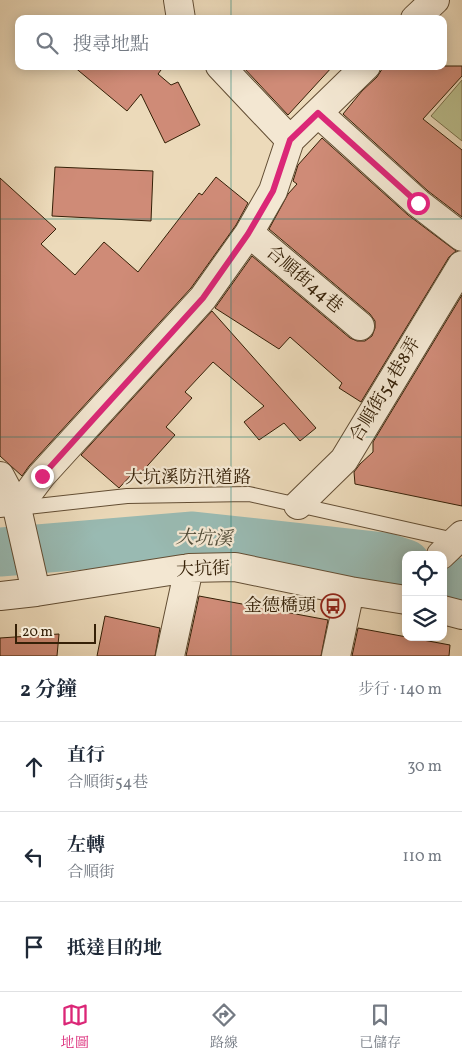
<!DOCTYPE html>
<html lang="zh-TW">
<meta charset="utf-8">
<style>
:root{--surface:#fff;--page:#f6f6f7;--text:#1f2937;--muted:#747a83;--line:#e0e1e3;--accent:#db2777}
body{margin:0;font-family:Vollkorn,"Noto Serif TC",serif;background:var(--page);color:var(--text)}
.controls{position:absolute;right:15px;bottom:15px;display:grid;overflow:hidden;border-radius:10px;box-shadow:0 2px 12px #0003}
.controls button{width:45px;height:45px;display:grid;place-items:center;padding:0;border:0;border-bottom:1px solid var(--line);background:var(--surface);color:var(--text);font:25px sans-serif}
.scale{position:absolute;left:15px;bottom:12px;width:81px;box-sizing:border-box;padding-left:5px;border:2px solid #352007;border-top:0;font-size:14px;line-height:18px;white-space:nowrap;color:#352007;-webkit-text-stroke:4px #f3e7d2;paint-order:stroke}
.stop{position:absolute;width:15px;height:15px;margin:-11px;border:4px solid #db2777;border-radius:50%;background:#fff}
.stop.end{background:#db2777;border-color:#fff;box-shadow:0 1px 5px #0008}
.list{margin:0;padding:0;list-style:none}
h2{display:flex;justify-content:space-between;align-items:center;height:65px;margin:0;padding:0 20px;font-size:21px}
h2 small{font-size:16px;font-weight:400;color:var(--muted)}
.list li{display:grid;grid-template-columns:32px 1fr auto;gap:15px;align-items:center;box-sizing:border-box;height:90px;padding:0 20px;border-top:1px solid var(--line)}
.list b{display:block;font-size:19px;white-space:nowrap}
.list p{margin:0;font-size:16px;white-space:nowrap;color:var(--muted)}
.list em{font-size:16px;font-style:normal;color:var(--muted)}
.icon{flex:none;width:28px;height:28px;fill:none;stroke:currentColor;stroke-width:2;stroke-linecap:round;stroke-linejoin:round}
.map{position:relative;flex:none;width:462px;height:656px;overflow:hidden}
.search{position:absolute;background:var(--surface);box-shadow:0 2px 12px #0003;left:15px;right:15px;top:15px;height:55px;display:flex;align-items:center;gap:12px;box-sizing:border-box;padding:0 18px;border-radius:10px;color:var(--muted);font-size:19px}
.sheet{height:335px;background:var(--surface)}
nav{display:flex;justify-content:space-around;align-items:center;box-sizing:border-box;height:70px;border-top:1px solid var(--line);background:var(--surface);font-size:14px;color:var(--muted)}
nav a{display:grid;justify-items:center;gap:2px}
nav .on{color:var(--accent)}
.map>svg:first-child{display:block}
.green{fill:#babe8d;stroke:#786f4a}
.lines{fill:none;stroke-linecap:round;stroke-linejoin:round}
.river{stroke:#99bab2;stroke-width:49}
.building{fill:#cf8b77;stroke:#352007}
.lane-casing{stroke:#634e34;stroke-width:16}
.street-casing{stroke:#634e34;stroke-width:30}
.lane{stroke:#f3e7d2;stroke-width:14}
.street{stroke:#f3e7d2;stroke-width:28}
.route{stroke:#db2777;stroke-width:6}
.grid{fill:none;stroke:#0f766e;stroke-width:1;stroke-opacity:0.55}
.labels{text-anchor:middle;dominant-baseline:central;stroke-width:4.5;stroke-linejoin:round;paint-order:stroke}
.street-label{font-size:18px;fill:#352007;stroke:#f3e7d2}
.poi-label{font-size:18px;fill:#352007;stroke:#f3e7d2;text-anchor:end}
.water-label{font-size:19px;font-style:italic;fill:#534e3a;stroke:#f3e7d2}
</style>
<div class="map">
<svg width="462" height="656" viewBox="0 0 462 656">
<rect width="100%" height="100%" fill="#ecdaba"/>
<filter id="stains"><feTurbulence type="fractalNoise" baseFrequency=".004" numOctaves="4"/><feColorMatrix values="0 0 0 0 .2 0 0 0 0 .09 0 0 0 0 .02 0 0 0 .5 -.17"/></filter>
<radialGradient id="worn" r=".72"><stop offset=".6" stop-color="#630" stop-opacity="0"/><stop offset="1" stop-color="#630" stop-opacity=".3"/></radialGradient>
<path class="green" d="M462,80V141L431,116Z"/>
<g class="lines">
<path class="river" d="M0,552L193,536L385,557L406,564
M443,578L462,584"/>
</g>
<path class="building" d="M73,66H164L158,74L171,85L178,82L200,125L165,143L141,94L127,111Z
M242,66H333L288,115Z
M384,66H462V76L423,119L462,150V217L428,191L343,114L362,91L377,77Z
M322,138L408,215L456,251L449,257L361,402L339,388L342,383L290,337L279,349L215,308L252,256L350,338L357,341H365L372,336L375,328V321L370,314L269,229L288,194L297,184L293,181L298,165Z
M55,167L153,171L151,221L52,216Z
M216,177L248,203L236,225L191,288L29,466L22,476L0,456V178L56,229L41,244L75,275L104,242L138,272L199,193L202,195Z
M462,295V506L355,484L354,472L360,464L373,452V442Z
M212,311L316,428L300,441L284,423L259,440L244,422L264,406L213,362L185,392L192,398L166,427L175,435L140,474L135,471L119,488L81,455Z
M199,596L328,620L321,656H186Z
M105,616L160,628L155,656H97Z
M358,628L450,645L449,656H352Z
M59,634L57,656H0V638Z"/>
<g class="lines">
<g class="lane-casing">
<path id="lane" d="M0,510L127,496L249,494L459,541"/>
</g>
<g class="street-casing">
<path id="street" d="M178,0L181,19
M415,19L435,0
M220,66L290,140
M318,113L418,203L462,237
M249,233L360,326
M0,476L17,508
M298,505L344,460L462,265
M441,555L462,535
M36,592L17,508L41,476L203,298L249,233L273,191L290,140L366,66
M0,596L36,592L189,568L235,567L350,591L406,600
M443,610L462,615
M170,656L189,568
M336,656L350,591"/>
</g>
<use href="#lane" class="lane"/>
<use href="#street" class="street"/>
</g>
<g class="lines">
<path class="route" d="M42,476L203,298L248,234L273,191L290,140L318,113L418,203"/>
</g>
<path class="grid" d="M231,0V19M231,66V656M0,219H462M0,437H462"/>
<defs>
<g id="bus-ring" transform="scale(1.25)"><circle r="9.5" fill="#f3e7d2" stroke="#8f2418" stroke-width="1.5"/><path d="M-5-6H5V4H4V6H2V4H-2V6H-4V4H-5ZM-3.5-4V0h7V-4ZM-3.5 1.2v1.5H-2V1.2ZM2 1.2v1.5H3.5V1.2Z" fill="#8f2418"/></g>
</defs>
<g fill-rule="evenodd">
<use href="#bus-ring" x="333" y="606"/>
</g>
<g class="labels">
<g class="street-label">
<text transform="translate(304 280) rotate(40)">合順街44巷</text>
<text transform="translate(386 390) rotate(-59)">合順街54巷8弄</text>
<text x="188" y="478">大坑溪防汛道路</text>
<text transform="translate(203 570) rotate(-2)">大坑街</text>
</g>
<g class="poi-label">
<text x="316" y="606">金德橋頭</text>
</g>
<g class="water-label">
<text transform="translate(204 539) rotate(2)">大坑溪</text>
</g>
</g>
<rect width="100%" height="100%" filter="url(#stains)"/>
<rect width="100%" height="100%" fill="url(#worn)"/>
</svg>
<div class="controls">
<button><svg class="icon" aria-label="locate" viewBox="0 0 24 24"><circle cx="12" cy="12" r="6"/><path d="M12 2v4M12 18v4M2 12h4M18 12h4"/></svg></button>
<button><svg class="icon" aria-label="layers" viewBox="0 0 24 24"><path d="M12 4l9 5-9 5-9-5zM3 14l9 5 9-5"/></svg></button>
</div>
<div class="scale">20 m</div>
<div class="stop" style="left:418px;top:203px"></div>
<div class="stop end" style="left:42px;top:476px"></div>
<div class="search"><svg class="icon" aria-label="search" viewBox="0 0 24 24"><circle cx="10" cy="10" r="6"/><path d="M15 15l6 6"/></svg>搜尋地點</div>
</div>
<section class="sheet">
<h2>2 分鐘<small>步行 · 140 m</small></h2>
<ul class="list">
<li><svg class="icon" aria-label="ahead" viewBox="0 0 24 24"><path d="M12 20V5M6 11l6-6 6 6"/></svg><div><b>直行</b><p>合順街54巷</p></div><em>30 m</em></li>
<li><svg class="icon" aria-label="left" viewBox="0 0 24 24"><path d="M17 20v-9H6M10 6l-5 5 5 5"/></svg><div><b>左轉</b><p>合順街</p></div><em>110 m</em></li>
<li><svg class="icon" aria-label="arrive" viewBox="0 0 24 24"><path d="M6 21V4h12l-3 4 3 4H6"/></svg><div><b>抵達目的地</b></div></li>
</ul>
</section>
<nav>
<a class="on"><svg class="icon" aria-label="map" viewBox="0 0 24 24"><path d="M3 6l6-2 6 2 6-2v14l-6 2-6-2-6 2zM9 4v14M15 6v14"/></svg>地圖</a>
<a><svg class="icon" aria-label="directions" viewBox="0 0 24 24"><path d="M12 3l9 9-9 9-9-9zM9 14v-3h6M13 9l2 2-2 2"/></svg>路線</a>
<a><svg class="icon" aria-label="saved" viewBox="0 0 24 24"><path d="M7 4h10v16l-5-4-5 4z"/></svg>已儲存</a>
</nav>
